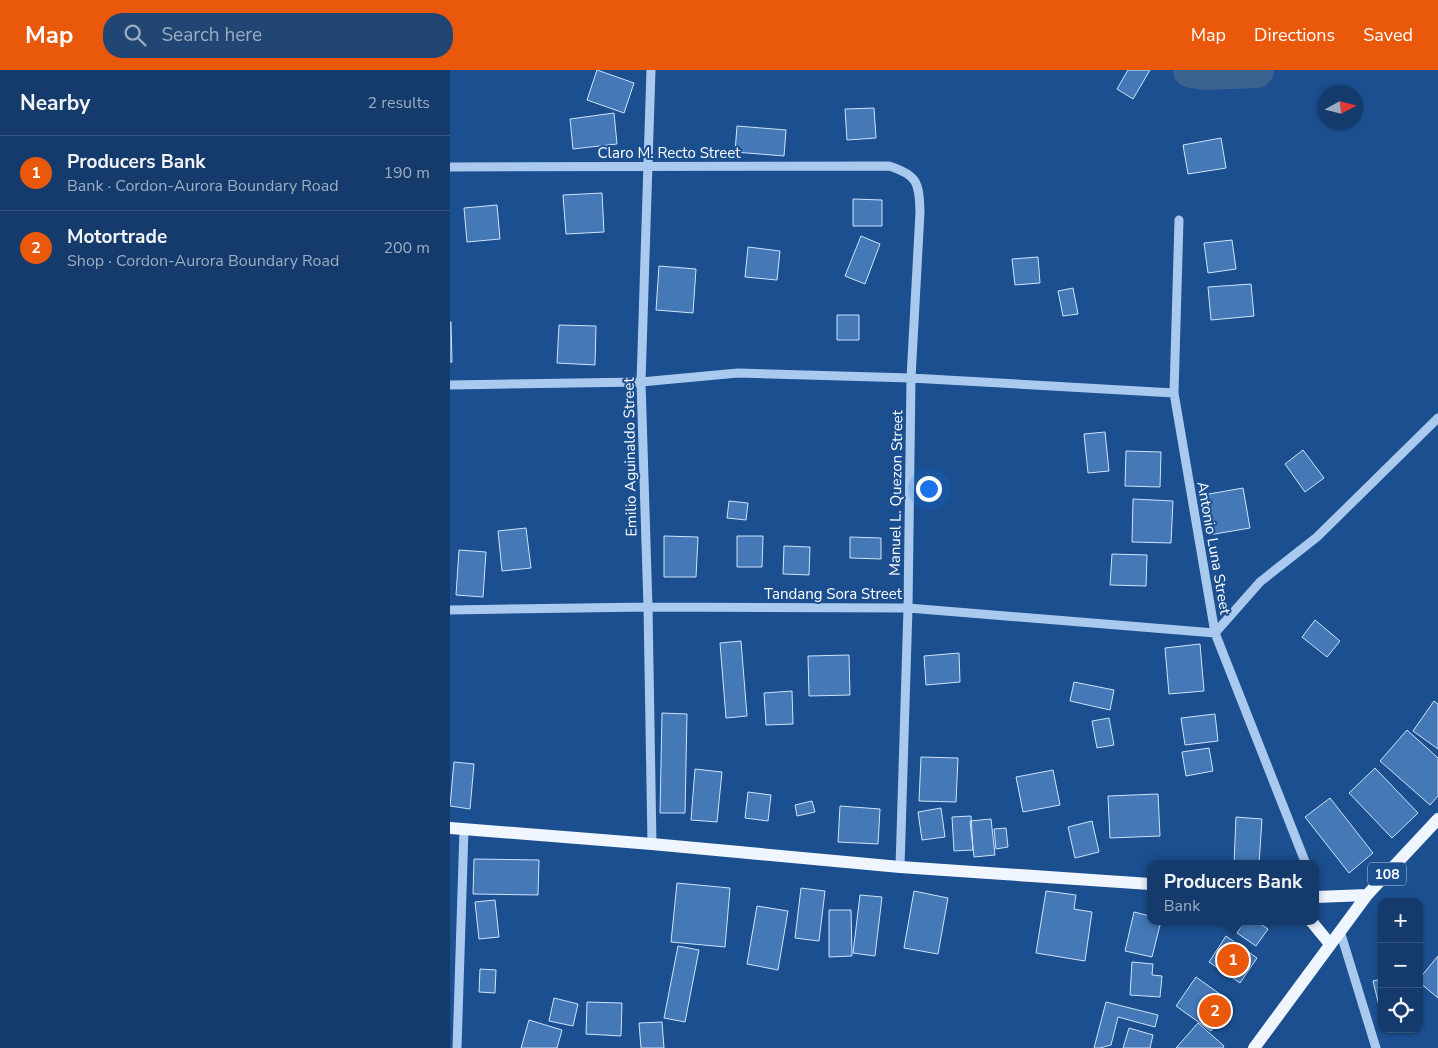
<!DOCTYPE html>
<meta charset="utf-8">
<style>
:root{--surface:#143b6b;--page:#214673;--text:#f1f3f6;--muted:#9dadc1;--line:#33557e;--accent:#ea580c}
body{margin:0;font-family:"Nunito Sans",sans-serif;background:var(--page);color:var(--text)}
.controls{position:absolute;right:15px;bottom:15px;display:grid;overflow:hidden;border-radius:10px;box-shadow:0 1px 4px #0004}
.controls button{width:45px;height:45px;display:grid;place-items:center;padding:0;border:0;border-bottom:1px solid var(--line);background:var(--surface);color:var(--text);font:25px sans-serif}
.compass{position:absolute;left:868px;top:15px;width:45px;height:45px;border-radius:50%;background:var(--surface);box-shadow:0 1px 4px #0004;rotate:83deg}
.you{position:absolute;left:478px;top:418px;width:18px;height:18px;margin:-12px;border:4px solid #fff;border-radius:50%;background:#1a73e8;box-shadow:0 0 0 8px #1a73e833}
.badge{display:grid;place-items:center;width:32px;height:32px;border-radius:50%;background:var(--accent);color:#fff;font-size:16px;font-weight:700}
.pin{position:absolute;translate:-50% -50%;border:2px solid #fff;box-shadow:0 1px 5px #0006}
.popup{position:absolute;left:697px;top:790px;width:172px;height:65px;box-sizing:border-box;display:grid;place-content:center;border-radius:10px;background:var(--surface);filter:drop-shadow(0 1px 4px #0005);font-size:16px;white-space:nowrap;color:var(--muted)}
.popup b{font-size:19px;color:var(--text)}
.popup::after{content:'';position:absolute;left:50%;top:100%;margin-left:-10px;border:10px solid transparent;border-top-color:var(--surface)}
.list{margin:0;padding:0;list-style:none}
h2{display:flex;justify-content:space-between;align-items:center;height:65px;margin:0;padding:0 20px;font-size:21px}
h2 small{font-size:16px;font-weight:400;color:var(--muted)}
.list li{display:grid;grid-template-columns:32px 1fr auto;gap:15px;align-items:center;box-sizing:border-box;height:75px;padding:0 20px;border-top:1px solid var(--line)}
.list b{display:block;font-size:19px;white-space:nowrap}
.list p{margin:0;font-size:16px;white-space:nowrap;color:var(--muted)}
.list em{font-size:16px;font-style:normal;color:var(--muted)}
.icon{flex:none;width:28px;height:28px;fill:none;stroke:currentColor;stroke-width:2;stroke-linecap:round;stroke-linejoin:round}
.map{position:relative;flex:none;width:988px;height:978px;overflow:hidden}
header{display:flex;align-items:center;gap:30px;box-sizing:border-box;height:70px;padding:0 25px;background:var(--accent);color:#fff}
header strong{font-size:24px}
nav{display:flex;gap:28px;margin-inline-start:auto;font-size:18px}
.search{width:350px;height:45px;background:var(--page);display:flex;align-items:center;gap:12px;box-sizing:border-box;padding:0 18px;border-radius:20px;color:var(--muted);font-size:19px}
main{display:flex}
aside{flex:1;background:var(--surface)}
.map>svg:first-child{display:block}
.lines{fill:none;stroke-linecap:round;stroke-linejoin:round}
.river{stroke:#3c6290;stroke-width:36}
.building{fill:#4478b7;stroke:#cfe3fa}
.minor{stroke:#a9c9ee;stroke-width:9}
.major{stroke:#f0f6ff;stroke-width:12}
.labels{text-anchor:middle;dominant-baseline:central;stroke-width:4;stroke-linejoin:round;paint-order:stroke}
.shield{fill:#1b4f8f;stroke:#bbcadd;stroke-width:1}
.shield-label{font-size:14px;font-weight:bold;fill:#fff}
.street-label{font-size:15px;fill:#fff;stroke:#1b4f8f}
</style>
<header>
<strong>Map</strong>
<div class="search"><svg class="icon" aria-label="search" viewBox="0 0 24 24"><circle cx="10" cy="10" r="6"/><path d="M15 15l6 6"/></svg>Search here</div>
<nav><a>Map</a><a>Directions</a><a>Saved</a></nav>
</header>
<main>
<aside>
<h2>Nearby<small>2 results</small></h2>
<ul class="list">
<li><span class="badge">1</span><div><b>Producers Bank</b><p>Bank · Cordon-Aurora Boundary Road</p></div><em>190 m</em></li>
<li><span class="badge">2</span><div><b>Motortrade</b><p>Shop · Cordon-Aurora Boundary Road</p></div><em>200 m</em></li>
</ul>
</aside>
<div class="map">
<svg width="988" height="978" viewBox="0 0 988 978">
<rect width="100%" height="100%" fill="#1b4f8f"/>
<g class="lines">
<path class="river" d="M741,0L755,2L806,0"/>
</g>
<path class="building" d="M147,0L184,13L174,43L137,30Z
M678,0H700L683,29L667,19Z
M424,38L426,68L397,70L395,39Z
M164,43L167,74L123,79L120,49Z
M287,56L336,60L334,86L285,82Z
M771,68L776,98L738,104L733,75Z
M152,123L154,162L116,164L113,125Z
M403,129L432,130V156H403Z
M47,135L50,169L17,172L14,138Z
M411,166L430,174L415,214L395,206Z
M782,170L786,199L758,203L754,173Z
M298,177L330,181L327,210L295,207Z
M588,187L590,213L565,215L562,189Z
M209,196L246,199L243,243L206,240Z
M801,214L804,246L761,250L758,217Z
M623,218L628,244L613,246L608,221Z
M387,245H409V270H387Z
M0,252H1L2,292H0Z
M109,255L146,256L145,295L107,293Z
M655,362L659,401L638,403L634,364Z
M853,380L874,408L855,422L835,394Z
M676,381L711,382L710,417L675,416Z
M793,418L800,458L759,465L753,425Z
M683,429L723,431L721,473L682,472Z
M279,431L298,433L296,450L277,448Z
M76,458L81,498L52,501L48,461Z
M214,466L248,467L246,507H214Z
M287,466H313L312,497H287Z
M400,467L431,468V489L400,488Z
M334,476L360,477L359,505L333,504Z
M9,480L36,482L33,527L6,525Z
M662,484L697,485L696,516L660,515Z
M865,550L890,571L877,587L852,567Z
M291,571L297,646L276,648L270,573Z
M750,574L754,621L719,624L715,578Z
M509,583L510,612L476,615L474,586Z
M399,585L400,625L359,626L358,586Z
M624,612L664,620L660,640L620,631Z
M342,621L343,654L316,655L314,623Z
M984,631L988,634V679L963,661Z
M212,643L237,644L235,743H210Z
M765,644L768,671L735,675L731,648Z
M659,648L664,675L647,678L642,651Z
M957,660L988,688V726L980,735L930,691Z
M759,678L763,701L736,706L732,682Z
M471,687L508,688L506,732L469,731Z
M4,692L24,694L20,739L0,736Z
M925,698L968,743L942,768L899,723Z
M245,699L272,702L267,752L241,750Z
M603,700L610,735L573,742L566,707Z
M298,722L321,725L318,751L295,748Z
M708,724L710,766L660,768L658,726Z
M880,728L923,783L899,803L855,747Z
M362,731L365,742L347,746L345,735Z
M390,736L430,739L428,774L388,772Z
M491,738L495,767L472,770L468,742Z
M521,746L523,780L504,781L502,747Z
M786,747L812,749L809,794H784Z
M541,749L545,785L524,787L520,751Z
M642,751L649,782L625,788L618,757Z
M556,758L558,777L546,779L544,759Z
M24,789L89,790L88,825L23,824Z
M227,813L280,818L275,877L221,872Z
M351,818L375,821L369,871L345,868Z
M464,821L498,828L488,884L454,878Z
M596,821L626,825L624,839L642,842L635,891L586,883Z
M410,825L432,827L425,886L403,883Z
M45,830L49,867L29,869L25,832Z
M307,836L338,841L328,900L297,894Z
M379,840H401L402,886L379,887Z
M684,842L700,846V851H711L702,887L675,881Z
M795,851H806L818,859L806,876L787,863Z
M776,866L807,888L790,913L759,892Z
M228,876L249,880L235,952L214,948Z
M988,886V928L969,912V909Z
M682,892L703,894L702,905L712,906L710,927L680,925Z
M30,899L46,900L45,923L29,922Z
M746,907L781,932L761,961L726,936Z
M932,909V948L923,911Z
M104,928L128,934L123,956L99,951Z
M137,932L172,933L171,966L136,964Z
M656,932L708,945L705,957L668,947L661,975L650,978H644Z
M79,950L112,960L107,978H71Z
M212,952L214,978H191L189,953Z
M748,953L774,976L773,978H726Z
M679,958L703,965L700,978H673Z"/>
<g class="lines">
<path class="minor" d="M201,0L191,312L198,537L202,774
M0,97L439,96C468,105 469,113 470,142L461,308L458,538L450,797
M729,150L724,323L765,563L856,794
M0,315L191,312L288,303L461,308L724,323
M0,540L198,537L458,538L765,563
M765,563L810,512L867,467L988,348
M890,861L926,978
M7,978L14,759"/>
<path class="major" d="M0,758L202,774L450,797L700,814
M866,827L917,825
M861,851L880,874
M804,978L917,825L988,749"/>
</g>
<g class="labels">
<rect class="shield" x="918" y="792.5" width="38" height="23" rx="4"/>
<g class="shield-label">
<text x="937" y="804">108</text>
</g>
<g class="street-label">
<text x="219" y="83">Claro M. Recto Street</text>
<text transform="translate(180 387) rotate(-91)">Emilio Aguinaldo Street</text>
<text transform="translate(446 423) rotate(-89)">Manuel L. Quezon Street</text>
<text transform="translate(764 478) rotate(80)">Antonio Luna Street</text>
<text x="383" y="524">Tandang Sora Street</text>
</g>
</g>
</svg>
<div class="controls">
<button>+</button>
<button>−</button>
<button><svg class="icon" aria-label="locate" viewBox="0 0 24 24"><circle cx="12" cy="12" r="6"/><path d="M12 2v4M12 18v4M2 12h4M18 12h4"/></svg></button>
</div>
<svg class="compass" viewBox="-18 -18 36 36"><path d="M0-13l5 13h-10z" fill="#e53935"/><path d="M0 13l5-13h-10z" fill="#9dadc1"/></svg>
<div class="you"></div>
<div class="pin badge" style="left:783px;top:890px">1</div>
<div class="popup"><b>Producers Bank</b>Bank</div>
<div class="pin badge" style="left:765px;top:941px">2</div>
</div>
</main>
